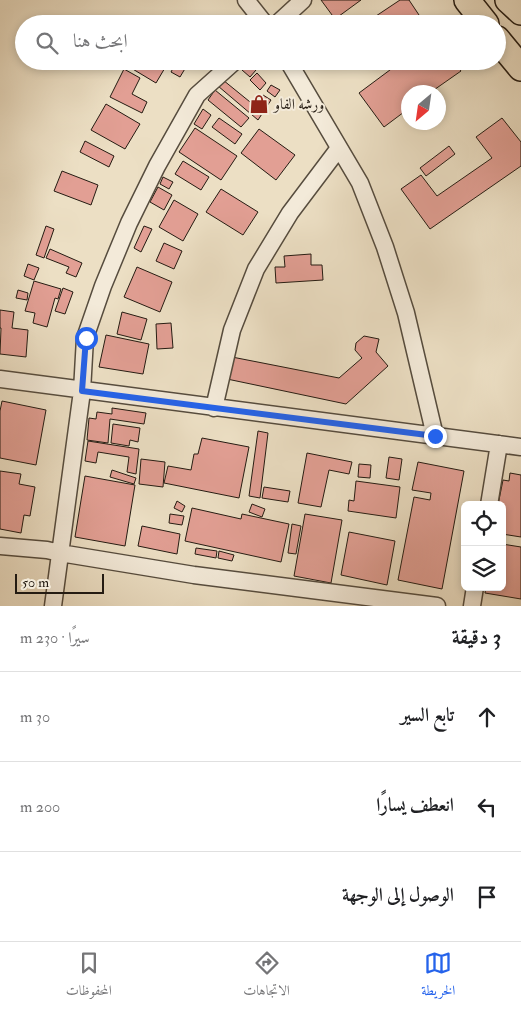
<!DOCTYPE html>
<html lang="ar">
<meta charset="utf-8">
<style>
:root{--surface:#fff;--page:#f6f6f6;--text:#202124;--muted:#757577;--line:#e0e0e0;--accent:#2563eb}
body{margin:0;font-family:"IM FELL Double Pica",Amiri,serif;background:var(--page);color:var(--text);direction:rtl}
.controls{position:absolute;right:15px;bottom:15px;display:grid;overflow:hidden;border-radius:8px;box-shadow:0 2px 8px #0003}
.controls button{width:45px;height:45px;display:grid;place-items:center;padding:0;border:0;border-bottom:1px solid var(--line);background:var(--surface);color:var(--text);font:25px sans-serif}
.compass{position:absolute;left:401px;top:85px;width:45px;height:45px;border-radius:50%;background:var(--surface);box-shadow:0 2px 8px #0003;rotate:209deg}
.scale{position:absolute;left:15px;bottom:12px;width:89px;box-sizing:border-box;padding-left:5px;border:2px solid #241b12;border-top:0;font-size:14px;line-height:18px;white-space:nowrap;color:#241b12;-webkit-text-stroke:4px #f3ead9;paint-order:stroke}
.stop{position:absolute;width:15px;height:15px;margin:-11px;border:4px solid #2563eb;border-radius:50%;background:#fff}
.stop.end{background:#2563eb;border-color:#fff;box-shadow:0 1px 5px #0008}
.list{margin:0;padding:0;list-style:none}
h2{display:flex;justify-content:space-between;align-items:center;height:65px;margin:0;padding:0 20px;font-size:21px}
h2 small{font-size:16px;font-weight:400;color:var(--muted)}
.list li{display:grid;grid-template-columns:32px 1fr auto;gap:15px;align-items:center;box-sizing:border-box;height:90px;padding:0 20px;border-top:1px solid var(--line)}
.list b{display:block;font-size:19px;white-space:nowrap}
.list em{font-size:16px;font-style:normal;color:var(--muted)}
.icon{flex:none;width:28px;height:28px;fill:none;stroke:currentColor;stroke-width:2;stroke-linecap:round;stroke-linejoin:round}
.map{position:relative;flex:none;width:521px;height:606px;overflow:hidden;direction:ltr}
.search{position:absolute;background:var(--surface);box-shadow:0 2px 8px #0003;left:15px;right:15px;top:15px;height:55px;display:flex;align-items:center;gap:12px;box-sizing:border-box;padding:0 18px;border-radius:28px;color:var(--muted);font-size:19px}
.sheet{height:335px;background:var(--surface)}
nav{display:flex;justify-content:space-around;align-items:center;box-sizing:border-box;height:70px;border-top:1px solid var(--line);background:var(--surface);font-size:14px;color:var(--muted)}
nav a{display:grid;justify-items:center;gap:2px}
nav .on{color:var(--accent)}
.map>svg:first-child{display:block}
.building{fill:#e29f94;stroke:#241b12}
.lines{fill:none;stroke-linecap:round;stroke-linejoin:round}
.minor-casing{stroke:#564c3e;stroke-width:19}
.highway-casing{stroke:#241b12;stroke-width:28}
.minor{stroke:#f3ead9;stroke-width:16}
.highway{stroke:#ecdfc4;stroke-width:25}
.route{stroke:#2563eb;stroke-width:6}
.labels{text-anchor:middle;dominant-baseline:central;stroke-width:4;stroke-linejoin:round;paint-order:stroke}
.poi-label{font-size:15px;fill:#241b12;stroke:#f3ead9;text-anchor:start}
</style>
<div class="map">
<svg width="521" height="606" viewBox="0 0 521 606">
<rect width="100%" height="100%" fill="#ecdfc4"/>
<filter id="stains"><feTurbulence type="fractalNoise" baseFrequency=".004" numOctaves="4"/><feColorMatrix values="0 0 0 0 .2 0 0 0 0 .09 0 0 0 0 .02 0 0 0 .5 -.17"/></filter>
<radialGradient id="worn" r=".72"><stop offset=".6" stop-color="#630" stop-opacity="0"/><stop offset="1" stop-color="#630" stop-opacity=".3"/></radialGradient>
<path class="building" d="M321,0H361L335,19Z
M400,0H409L425,24H364Z
M135,61H169L156,83L131,68Z
M177,61L186,67L180,77L171,72Z
M402,61H453L461,71L431,92H408V109L384,127L359,93Z
M248,63L256,70L250,77L242,70Z
M124,69L140,78L132,94L147,102L142,113L110,97Z
M257,73L266,83L260,90L250,80Z
M223,80L255,106L263,95L271,100L258,120L218,86Z
M271,85L280,90L275,97L267,91Z
M215,90L249,118L241,127L208,100Z
M106,104L140,124L125,149L91,130Z
M203,109L211,115L202,129L194,124Z
M219,118L242,134L235,144L212,127Z
M502,118L521,142V166L430,229L401,189L421,175L437,196L492,158L476,137Z
M195,128L237,156L221,180L179,152Z
M259,129L295,155L276,180L241,153Z
M85,141L114,156L109,167L80,152Z
M449,146L455,154L426,176L420,168Z
M183,161L209,177L201,190L175,174Z
M62,171L98,185L91,205L54,191Z
M163,177L173,182L169,189L160,184Z
M158,187L172,195L164,210L150,202Z
M221,189L258,212L243,235L206,212Z
M174,200L198,214L183,241L159,227Z
M46,226L54,229L44,258L36,255Z
M144,226L152,229L141,252L134,248Z
M164,243L182,251L174,269L156,261Z
M50,249L82,263L76,277L66,273L69,267L46,258Z
M311,254V265H322L323,280L276,283L275,267H285L284,256Z
M28,264L39,268L34,280L24,276Z
M137,267L172,282L160,312L124,297Z
M34,281L61,289L58,299L55,298L47,327L33,323L35,313L25,311Z
M63,288L73,292L65,314L55,311Z
M18,290L28,293L27,300L16,298Z
M0,310L14,312L12,328L28,330L26,357L0,354L1,328H0Z
M122,312L147,319L141,340L117,334Z
M171,323L173,348L157,349L156,324Z
M106,335L149,344L143,374L99,367Z
M364,336L379,339L376,352L388,366L346,404L227,379L232,357L339,378L362,358L355,350L356,343Z
M2,401L46,410L36,465L0,458V411Z
M112,408L146,413L144,424L110,419L108,443L87,440L89,418L96,419L97,412L112,414Z
M113,424L140,428L138,442L130,440L129,446L111,443Z
M258,431L268,433L260,498L249,496Z
M202,438L249,447L239,498L164,483L168,466L191,470L194,454H198Z
M88,441L139,449L136,474L127,472L129,457L98,452L96,463L85,461Z
M307,453L352,462L349,474L329,470L321,507L298,503Z
M389,457L402,459L399,480L386,478Z
M141,459L165,462L163,487L139,484Z
M418,462L464,471L442,589L398,580L414,497L430,500L431,493L412,490Z
M359,464L371,465L370,478L358,477Z
M112,470L136,478L134,484L110,477Z
M0,471L21,474L19,484L35,487L30,516L24,515L21,533L0,529Z
M510,473L521,475V537L502,534V505H498L503,480L509,481Z
M85,476L135,485L125,546L75,537Z
M356,481L400,487L396,518L348,511L349,500L354,501Z
M264,487L290,491L288,502L262,498Z
M177,501L185,506L182,512L174,508Z
M252,504L265,509L262,517L249,512Z
M192,508L241,519L242,514L289,524L281,562L185,541Z
M170,514L184,516L182,525L169,523Z
M305,514L342,520L331,583L294,576Z
M292,524L301,526L296,554L288,553Z
M142,526L180,534L177,554L138,546Z
M349,532L395,541L387,585L341,575Z
M502,544L521,547V599L485,593L486,587H502Z
M196,548L217,551L216,558L195,554Z
M219,551L234,555L232,561L218,558Z"/>
<g class="lines">
<g class="minor-casing">
<path id="minor" d="M246,0L265,24
M277,24L303,0
M288,61L360,183L385,247L406,313L435,436
M0,379L521,447
M214,408L232,330L256,269L290,213L339,148
M489,505L499,444
M0,546L47,550L60,553L194,575L437,606
M53,606L82,391L85,338L103,286L129,223L157,166L197,95L235,61
M472,606L475,587"/>
</g>
<g class="highway-casing">
<path id="highway" d="M467,0L486,24
M508,0L521,12
M497,39L521,68"/>
</g>
<use href="#minor" class="minor"/>
<use href="#highway" class="highway"/>
</g>
<g class="lines">
<path class="route" d="M86,338L82,391L435,436"/>
</g>
<defs>
<g id="shop-bare" transform="scale(1.5)"><path d="M-5-2.5h2.3a2.7 3.5 0 0 1 5.4 0H5L5.5 6h-11ZM-1.5-2.5h3a1.5 2.3 0 0 0-3 0Z" fill="#8f2418" stroke="#f3ead9" stroke-width="2.5" paint-order="stroke"/></g>
</defs>
<g fill-rule="evenodd">
<use href="#shop-bare" x="259" y="104"/>
</g>
<g class="labels">
<g class="poi-label">
<text x="274" y="104">ورشه الفاو</text>
</g>
</g>
<rect width="100%" height="100%" filter="url(#stains)"/>
<rect width="100%" height="100%" fill="url(#worn)"/>
</svg>
<div class="controls">
<button><svg class="icon" aria-label="locate" viewBox="0 0 24 24"><circle cx="12" cy="12" r="6"/><path d="M12 2v4M12 18v4M2 12h4M18 12h4"/></svg></button>
<button><svg class="icon" aria-label="layers" viewBox="0 0 24 24"><path d="M12 4l9 5-9 5-9-5zM3 14l9 5 9-5"/></svg></button>
</div>
<svg class="compass" viewBox="-18 -18 36 36"><path d="M0-13l5 13h-10z" fill="#e53935"/><path d="M0 13l5-13h-10z" fill="#757577"/></svg>
<div class="scale">50 m</div>
<div class="stop" style="left:86px;top:338px"></div>
<div class="stop end" style="left:435px;top:436px"></div>
<div class="search"><svg class="icon" aria-label="search" viewBox="0 0 24 24"><circle cx="10" cy="10" r="6"/><path d="M15 15l6 6"/></svg>ابحث هنا</div>
</div>
<section class="sheet">
<h2>3 دقيقة<small>سيرًا · 230 m</small></h2>
<ul class="list">
<li><svg class="icon" aria-label="ahead" viewBox="0 0 24 24"><path d="M12 20V5M6 11l6-6 6 6"/></svg><div><b>تابع السير</b></div><em>30 m</em></li>
<li><svg class="icon" aria-label="left" viewBox="0 0 24 24"><path d="M17 20v-9H6M10 6l-5 5 5 5"/></svg><div><b>انعطف يسارًا</b></div><em>200 m</em></li>
<li><svg class="icon" aria-label="arrive" viewBox="0 0 24 24"><path d="M6 21V4h12l-3 4 3 4H6"/></svg><div><b>الوصول إلى الوجهة</b></div></li>
</ul>
</section>
<nav>
<a class="on"><svg class="icon" aria-label="map" viewBox="0 0 24 24"><path d="M3 6l6-2 6 2 6-2v14l-6 2-6-2-6 2zM9 4v14M15 6v14"/></svg>الخريطة</a>
<a><svg class="icon" aria-label="directions" viewBox="0 0 24 24"><path d="M12 3l9 9-9 9-9-9zM9 14v-3h6M13 9l2 2-2 2"/></svg>الاتجاهات</a>
<a><svg class="icon" aria-label="saved" viewBox="0 0 24 24"><path d="M7 4h10v16l-5-4-5 4z"/></svg>المحفوظات</a>
</nav>
